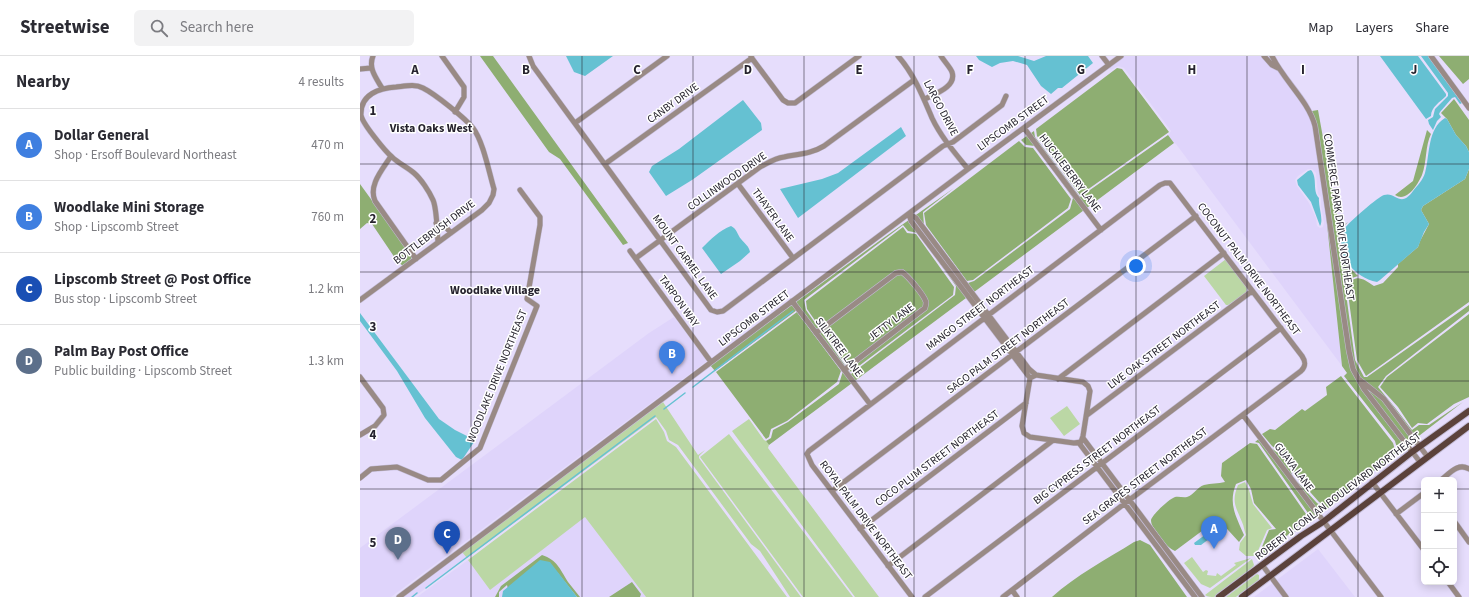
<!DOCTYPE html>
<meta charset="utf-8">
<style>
:root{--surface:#fff;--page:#f2f2f3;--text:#2b2b33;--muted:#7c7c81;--line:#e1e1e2;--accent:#946f18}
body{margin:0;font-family:"Source Sans 3",sans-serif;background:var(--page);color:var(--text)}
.controls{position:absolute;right:12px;bottom:12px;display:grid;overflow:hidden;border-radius:6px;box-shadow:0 2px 10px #0003}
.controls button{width:36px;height:36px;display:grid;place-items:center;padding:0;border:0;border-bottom:1px solid var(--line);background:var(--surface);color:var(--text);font:20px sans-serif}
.you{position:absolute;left:776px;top:210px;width:14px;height:14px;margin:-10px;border:3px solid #fff;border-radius:50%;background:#1a73e8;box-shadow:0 0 0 6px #1a73e833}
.badge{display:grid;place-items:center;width:26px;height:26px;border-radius:50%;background:var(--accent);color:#fff;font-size:13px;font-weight:700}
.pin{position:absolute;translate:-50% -33px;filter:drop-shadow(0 1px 2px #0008)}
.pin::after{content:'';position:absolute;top:21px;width:14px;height:12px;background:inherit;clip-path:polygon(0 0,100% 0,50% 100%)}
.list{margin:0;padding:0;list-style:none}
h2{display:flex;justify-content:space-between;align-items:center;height:52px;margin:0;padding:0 16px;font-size:17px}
h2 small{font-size:13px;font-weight:400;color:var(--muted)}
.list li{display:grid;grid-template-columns:26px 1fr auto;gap:12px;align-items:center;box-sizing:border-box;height:72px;padding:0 16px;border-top:1px solid var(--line)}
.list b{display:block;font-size:15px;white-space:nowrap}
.list p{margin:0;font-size:13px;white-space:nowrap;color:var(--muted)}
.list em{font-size:13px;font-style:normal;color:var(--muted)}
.icon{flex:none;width:22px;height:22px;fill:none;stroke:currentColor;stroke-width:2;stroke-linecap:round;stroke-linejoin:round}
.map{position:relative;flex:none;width:1109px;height:541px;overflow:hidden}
header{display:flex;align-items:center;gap:24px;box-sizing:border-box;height:56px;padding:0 20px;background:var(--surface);border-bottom:1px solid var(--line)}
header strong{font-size:19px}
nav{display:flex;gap:22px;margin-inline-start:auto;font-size:14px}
.search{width:280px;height:36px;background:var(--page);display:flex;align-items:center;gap:10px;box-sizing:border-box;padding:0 14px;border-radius:6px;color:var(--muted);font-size:15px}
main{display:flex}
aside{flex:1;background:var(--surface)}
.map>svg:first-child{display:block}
.built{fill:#dfd4fb;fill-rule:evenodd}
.green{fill:#bbd7a5}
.forest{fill:#8eae72;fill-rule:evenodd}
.water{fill:#65c1d2}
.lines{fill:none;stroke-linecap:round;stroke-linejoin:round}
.stream{stroke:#65c1d2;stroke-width:1.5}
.minor-casing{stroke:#c3bcd7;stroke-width:6}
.major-casing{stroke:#c3bcd7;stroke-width:8}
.minor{stroke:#998a85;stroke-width:5}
.major{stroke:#5b423b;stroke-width:6}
.grid{fill:none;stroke:#26232e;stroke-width:1;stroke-opacity:0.55}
.labels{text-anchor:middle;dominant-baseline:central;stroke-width:3;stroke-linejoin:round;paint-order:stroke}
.street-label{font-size:11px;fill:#26232e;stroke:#fff}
.neighbourhood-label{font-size:12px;font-weight:bold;fill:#26232e;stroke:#fff}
.grid-label{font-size:13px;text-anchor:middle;font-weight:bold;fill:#26232e;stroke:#fff;stroke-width:3;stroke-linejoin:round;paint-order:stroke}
</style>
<header>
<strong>Streetwise</strong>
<div class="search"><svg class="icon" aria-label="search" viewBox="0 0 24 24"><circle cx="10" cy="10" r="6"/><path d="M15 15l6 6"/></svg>Search here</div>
<nav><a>Map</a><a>Layers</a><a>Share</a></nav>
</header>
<main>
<aside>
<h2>Nearby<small>4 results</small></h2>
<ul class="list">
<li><span class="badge" style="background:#3f7fe0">A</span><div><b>Dollar General</b><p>Shop · Ersoff Boulevard Northeast</p></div><em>470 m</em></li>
<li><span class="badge" style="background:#3f7fe0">B</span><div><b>Woodlake Mini Storage</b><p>Shop · Lipscomb Street</p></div><em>760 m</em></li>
<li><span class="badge" style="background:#1a4fb4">C</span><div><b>Lipscomb Street @ Post Office</b><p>Bus stop · Lipscomb Street</p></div><em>1.2 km</em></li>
<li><span class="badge" style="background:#5c6f8a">D</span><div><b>Palm Bay Post Office</b><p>Public building · Lipscomb Street</p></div><em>1.3 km</em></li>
</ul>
</aside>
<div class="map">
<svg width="1109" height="541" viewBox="0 0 1109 541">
<rect width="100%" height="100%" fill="#e6ddfc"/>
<path class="built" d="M764,0H915L918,6L948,46L952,55L958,83L982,310L816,88L814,87L808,80L811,75L764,12L758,10L751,14L749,12ZM948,113H952L956,117L958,138L961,141V150L964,167L963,171L960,172L957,170L956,162L949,147L937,130L935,124L938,120Z
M314,261L347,305L31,541H0V492L289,277Z
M225,460L286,541H57L108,504L130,534Z
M958,493L995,541H894Z
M102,496L107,502L54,541H42Z"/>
<path class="green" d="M866,203L887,230L886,237L868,249H866L844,220Z
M303,346L338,399L345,394L339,400V402L441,541H430L400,495L391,488L318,389L309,384L306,375L296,361L107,502L102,496Z
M707,350L720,368L704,380L690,362Z
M296,363L304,376L307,385L316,391L427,541H286L225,461L130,534L108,504Z
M389,363L404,384L406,385L409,389L408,392L519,541H495L372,375Z
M369,378L493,541H443L340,401Z
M885,426L889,434L893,448L912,472L907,474L897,497L893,500H886L879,494L880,487L886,479C884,474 884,470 882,466C876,451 871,446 878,429Z
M832,501L843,516L846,514L848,515L847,519L856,520L857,517L861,520L876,509L874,507L891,502L850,532L841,528L824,507Z
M892,503L894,509C892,514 859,540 854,541C851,541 848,541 845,539Z
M897,518L899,519V524L876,541H866Z"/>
<path class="forest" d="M120,0H133L268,187L263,189L200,103L189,96Z
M1079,0H1109V23L1103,28Z
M757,12L762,13L809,76L720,139L677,80L676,73Z
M1094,43L1109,64V96L1106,90L1096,79L1087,63L1081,57Z
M958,54L979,170L981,171L988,166L983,171L979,179L980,192L984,206L998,220L989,223L985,230L995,304L1004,321H1007L1109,249V255L1026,320L1018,331L1036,353L1052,374L1059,369H1069L1103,346L1038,396L1035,385L984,320L987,317L982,310L958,83L952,55Z
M1067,74L1071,78C1065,90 1067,106 1062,119C1058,128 1047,147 1035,139L1053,125Z
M674,75L675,81L720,141L808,79L814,87L409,389L406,385L411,382L413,374L428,366L479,328L483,315L437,254L355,315L350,309L522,183L594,132L563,156L564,170L608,227L614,225L710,153L713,142L675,90L666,89L661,84ZM543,169L548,175L558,177L596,230L595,239L491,318L446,254L444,244Z
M659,85L665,91L673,92L711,143L708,152L613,224L607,225L566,169L564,157Z
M1109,113V246L1006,320L997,304L987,230C996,217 1003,223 1014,230L1023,227L1038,211V208L1058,191L1060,185L1069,168L1061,154L1063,150L1105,123Z
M0,128L53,201L43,210L37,205L12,168L7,167L0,173Z
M543,171L547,177L556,178L594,231L593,239L491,316L447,253L446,245Z
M437,256L481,315L477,326L427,365L411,373L409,381L406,383L356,316Z
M1109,258V341L1094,348L1067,368L1058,367L1052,372L1038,351L1020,331L1027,321Z
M981,320L1033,387L1036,397L968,452L959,446L935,419L927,401L912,390L902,378L910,373L915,374L942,353L945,355L967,339L966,331Z
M901,381L910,391L926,403L933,421L957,447L965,452L932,478L947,464L948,457L899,387L895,386Z
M890,387L897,388L946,458L945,463L903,502L899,498L909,474L916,473L894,447L891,433L886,424L876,428C868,448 876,460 884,479L879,486L858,463L815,495C807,492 801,482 796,475C794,472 791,469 791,464C792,459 809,443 815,441C819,440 823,442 827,441C834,439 837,431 844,429C851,427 858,428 865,426L861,420L862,407Z
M780,484L790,489L827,541H692C715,520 747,503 774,486Z
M182,499C197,504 200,513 208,526C212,531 216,536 220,541H217L197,516L150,540L147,529L139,536V541H135L141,530Z
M272,526L281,538L280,541H249Z"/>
<path class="water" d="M206,0H253L225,20L214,16Z
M616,0H658L674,5L686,0H728L733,7L702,32H698L691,38L681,30L667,9L653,5L640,7L632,11L619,4Z
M1020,0H1058L1086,38V40C1080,46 1071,51 1071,60L1066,63Z
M1061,0H1068L1102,47L1100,48L1095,41L1092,42L1080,56L1079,58L1081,61L1077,65L1073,74L1069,68L1068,64L1073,61L1075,53L1088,40V37Z
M383,44L401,67L402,74L332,124L306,140L289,116L292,110L319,93Z
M1085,62L1087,63L1096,79L1106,90L1109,96V113L1105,123L1063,150L1061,154L1069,168L1064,176L1058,191L1020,224L1017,226C1005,224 995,216 987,207C981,199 979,180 985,172C989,166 1019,140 1024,139C1036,135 1040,153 1053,135C1057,130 1063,124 1065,117C1070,99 1067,73 1085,62Z
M541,71L546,80L438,162L420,133L462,123L478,117Z
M951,114C958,122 952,135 959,142C958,150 964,164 960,170L951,146L938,129L937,124L948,115Z
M371,170C377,173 377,178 381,183C385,188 389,190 390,196L380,205L361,218L342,192C350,184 360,174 371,170Z
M0,257L79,363L95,374L111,382L114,386L102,404L96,401L65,362L37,315L0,265Z
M857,470L860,471L861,474L841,489H835L834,487Z
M180,504L190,506L217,541H142L143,535Z"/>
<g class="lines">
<path class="stream" d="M333,331L433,255
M304,353L325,337
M66,532L295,360
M52,541L57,537"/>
<g class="minor-casing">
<path id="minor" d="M13,0C8,12 16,22 22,32
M82,0L104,31V41L95,56
M169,0L173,10L351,254L357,256L363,255L583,90L593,86L642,49L646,40
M538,0C554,18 563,41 572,62C581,81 595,97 608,113
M742,0L749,9
M904,0L912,9L918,12
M912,0C924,25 948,44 955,70L989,295L993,313L1004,333L1060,406
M1071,0L1109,52
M391,1L423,44L428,47H435L499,0
M0,13L11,12
M565,43C574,38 597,31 592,16C590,11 584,5 581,0
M215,67L307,0
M664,72L741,174
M31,100C23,113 8,129 15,145L56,203
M245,108L392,2
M378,128L433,202
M549,158L551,165L670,322L662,370L664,377L670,381L714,387L721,386L723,380L730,335L728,330L723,326L676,319L670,322
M549,158L556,162L669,313L676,319
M76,167L83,168L91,177
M270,195L351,306
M276,202L400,111C408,107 415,102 424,101C438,98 451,98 464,90L554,24
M0,244L122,154L129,147L133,139L134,133C129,116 123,85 113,72C105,62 75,38 63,32C55,28 46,30 36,31C20,32 0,38 1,59C2,67 25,95 32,101C38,107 47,111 54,117C61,123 69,135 73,144C77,153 77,175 78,186
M432,245L510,348
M456,277L536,217L542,216C548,220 564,239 566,246C566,249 566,249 565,252L484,314
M0,321L23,352L24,359L15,370L0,379
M698,323L864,197
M1000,324L1024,343L1067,400
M727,359L892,235
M883,359L1021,541
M723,382L842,541
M719,387L835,541
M0,422L11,413L37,411L68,424H81L120,392L177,250L167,243L180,169V161L160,134
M1081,424C1089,418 1098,406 1109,413
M1012,426L1064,494
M472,435L836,160
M1036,458L1064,437
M1094,465L1109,486
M500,473L666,347
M528,510L692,385
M903,510L926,541
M1088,526L1099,541
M652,534L657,541
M39,541L608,113L761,0
M552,541L452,409L447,398L449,395L800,129L805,127H810L942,300C946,306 946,310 941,315L764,448L643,541
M565,541L921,272"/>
</g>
<g class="major-casing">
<path id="major" d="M859,541L941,480L963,466L1052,396L1109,355
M882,541L1109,370"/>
</g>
<use href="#minor" class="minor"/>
<use href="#major" class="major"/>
</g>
<path class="grid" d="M111,0V541M222,0V541M333,0V541M444,0V541M554,0V541M665,0V541M776,0V541M887,0V541M998,0V541M0,108H1109M0,216H1109M0,325H1109M0,433H1064M1094,433H1109"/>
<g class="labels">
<g class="street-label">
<text transform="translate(313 47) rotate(-36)">CANBY DRIVE</text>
<text transform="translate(581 52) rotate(62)">LARGO DRIVE</text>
<text transform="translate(653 67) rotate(-36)">LIPSCOMB STREET</text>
<text transform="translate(710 117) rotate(53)">HUCKLEBERRY LANE</text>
<text transform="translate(367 125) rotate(-35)">COLLINWOOD DRIVE</text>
<text transform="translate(413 159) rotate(54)">THAYER LANE</text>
<text transform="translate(979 161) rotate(82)">COMMERCE PARK DRIVE NORTHEAST</text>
<text transform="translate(74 176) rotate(-37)">BOTTLEBRUSH DRIVE</text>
<text transform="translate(325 201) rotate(54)">MOUNT CARMEL LANE</text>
<text transform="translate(889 213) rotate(53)">COCONUT PALM DRIVE NORTHEAST</text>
<text transform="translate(319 245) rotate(54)">TARPON WAY</text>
<text transform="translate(620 252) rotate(-37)">MANGO STREET NORTHEAST</text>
<text transform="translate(394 262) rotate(-37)">LIPSCOMB STREET</text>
<text transform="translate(531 266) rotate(-37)">JETTY LANE</text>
<text transform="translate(804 289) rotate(-37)">LIVE OAK STREET NORTHEAST</text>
<text transform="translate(648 290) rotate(-37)">SAGO PALM STREET NORTHEAST</text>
<text transform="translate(479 291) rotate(53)">SILKTREE LANE</text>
<text transform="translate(137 320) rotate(-68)">WOODLAKE DRIVE NORTHEAST</text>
<text transform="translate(737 399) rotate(-37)">BIG CYPRESS STREET NORTHEAST</text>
<text transform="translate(577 402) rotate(-37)">COCO PLUM STREET NORTHEAST</text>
<text transform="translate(934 411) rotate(53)">GUAVA LANE</text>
<text transform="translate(785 420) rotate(-37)">SEA GRAPES STREET NORTHEAST</text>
<text transform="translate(978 440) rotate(-37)">ROBERT J CONLAN BOULEVARD NORTHEAST</text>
<text transform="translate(506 464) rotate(53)">ROYAL PALM DRIVE NORTHEAST</text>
</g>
<g class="neighbourhood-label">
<text x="71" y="72">Vista Oaks West</text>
<text x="135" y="234">Woodlake Village</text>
</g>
</g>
<g class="grid-label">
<text x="55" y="18">A</text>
<text x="166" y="18">B</text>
<text x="277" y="18">C</text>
<text x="388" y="18">D</text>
<text x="499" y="18">E</text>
<text x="610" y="18">F</text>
<text x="721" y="18">G</text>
<text x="832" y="18">H</text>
<text x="943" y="18">I</text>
<text x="1054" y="18">J</text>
<text x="13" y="59">1</text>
<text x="13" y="167">2</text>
<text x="13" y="275">3</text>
<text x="13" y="383">4</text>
<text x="13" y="491">5</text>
</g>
</svg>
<div class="controls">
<button>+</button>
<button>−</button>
<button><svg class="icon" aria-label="locate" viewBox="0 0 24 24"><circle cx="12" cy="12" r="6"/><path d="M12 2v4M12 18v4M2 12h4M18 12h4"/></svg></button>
</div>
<div class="you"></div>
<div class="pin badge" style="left:854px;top:493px;background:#3f7fe0">A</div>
<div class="pin badge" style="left:312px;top:318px;background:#3f7fe0">B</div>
<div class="pin badge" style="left:87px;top:498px;background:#1a4fb4">C</div>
<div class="pin badge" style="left:38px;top:504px;background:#5c6f8a">D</div>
</div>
</main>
